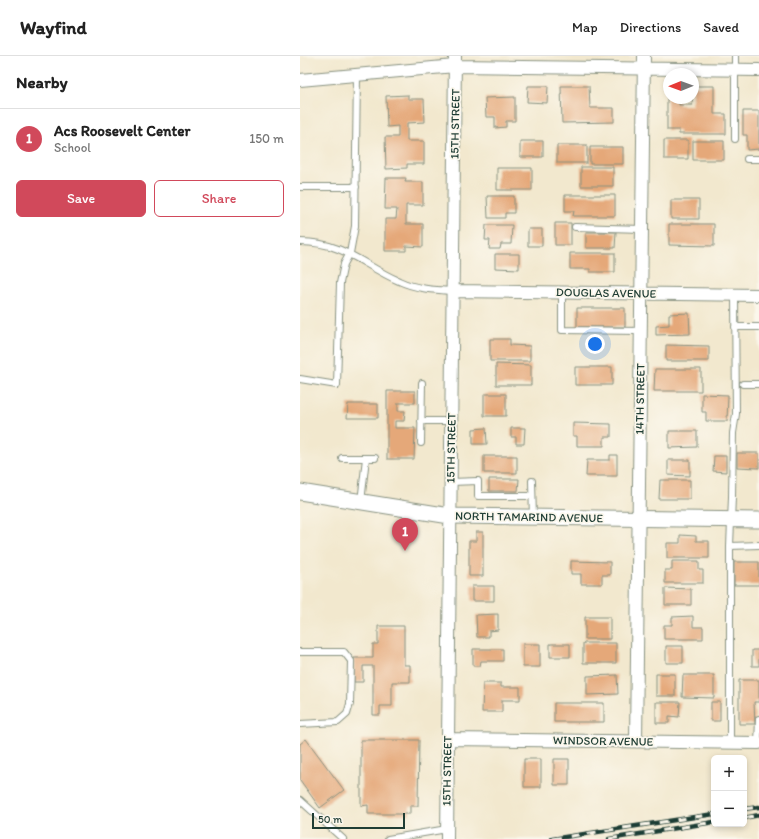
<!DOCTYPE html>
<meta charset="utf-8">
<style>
:root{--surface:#fff;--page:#f6f6f6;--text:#222;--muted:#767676;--line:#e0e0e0;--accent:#d1495b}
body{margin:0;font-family:Itim,sans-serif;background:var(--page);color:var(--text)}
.controls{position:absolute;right:12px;bottom:12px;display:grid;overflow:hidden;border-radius:6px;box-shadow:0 2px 6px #0003}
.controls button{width:36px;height:36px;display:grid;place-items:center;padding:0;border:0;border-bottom:1px solid var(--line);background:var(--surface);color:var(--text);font:20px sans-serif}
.compass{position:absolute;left:363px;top:12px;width:36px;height:36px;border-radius:50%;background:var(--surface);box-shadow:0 2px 6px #0003;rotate:269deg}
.scale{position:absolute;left:12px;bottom:10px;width:93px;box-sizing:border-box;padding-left:4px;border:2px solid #1f3d34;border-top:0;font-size:11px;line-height:14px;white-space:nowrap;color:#1f3d34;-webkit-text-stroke:3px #fbf7ec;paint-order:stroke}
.you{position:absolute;left:295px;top:288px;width:14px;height:14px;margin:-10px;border:3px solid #fff;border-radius:50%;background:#1a73e8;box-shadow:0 0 0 6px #1a73e833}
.badge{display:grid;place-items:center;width:26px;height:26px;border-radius:50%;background:var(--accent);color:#fff;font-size:13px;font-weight:700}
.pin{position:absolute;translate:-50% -33px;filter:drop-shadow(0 1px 2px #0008)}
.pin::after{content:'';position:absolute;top:21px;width:14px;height:12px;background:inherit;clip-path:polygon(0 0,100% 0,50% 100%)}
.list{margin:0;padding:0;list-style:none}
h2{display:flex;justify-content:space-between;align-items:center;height:52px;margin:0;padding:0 16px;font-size:17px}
h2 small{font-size:13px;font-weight:400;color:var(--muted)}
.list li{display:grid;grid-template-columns:26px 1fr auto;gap:12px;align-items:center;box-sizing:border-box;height:60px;padding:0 16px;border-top:1px solid var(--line)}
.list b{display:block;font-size:15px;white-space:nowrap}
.list p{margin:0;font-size:13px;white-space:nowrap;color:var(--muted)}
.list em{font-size:13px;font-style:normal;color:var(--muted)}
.actions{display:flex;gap:8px;padding:12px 16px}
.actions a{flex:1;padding:9px 0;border:1px solid var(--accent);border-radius:6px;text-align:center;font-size:14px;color:var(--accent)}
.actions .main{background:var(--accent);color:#fff}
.map{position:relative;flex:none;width:459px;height:783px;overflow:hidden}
header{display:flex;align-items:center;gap:24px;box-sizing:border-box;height:56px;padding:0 20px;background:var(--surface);border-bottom:1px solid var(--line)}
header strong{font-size:19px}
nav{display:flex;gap:22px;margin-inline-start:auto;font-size:14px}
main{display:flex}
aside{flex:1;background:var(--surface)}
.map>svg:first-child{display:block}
.building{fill:#e5a879}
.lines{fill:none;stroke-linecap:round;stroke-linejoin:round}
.service-casing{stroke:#889281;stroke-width:8}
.minor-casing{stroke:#889281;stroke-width:14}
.tertiary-casing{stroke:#889281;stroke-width:17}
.service{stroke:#fff;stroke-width:6}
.minor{stroke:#fff;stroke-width:12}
.tertiary{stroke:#fff;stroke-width:15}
.rail-casing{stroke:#1f3d34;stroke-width:4.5}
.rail{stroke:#fbf7ec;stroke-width:3;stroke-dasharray:9;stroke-linecap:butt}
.labels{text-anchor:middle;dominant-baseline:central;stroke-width:3.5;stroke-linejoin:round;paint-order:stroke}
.street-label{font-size:12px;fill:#1f3d34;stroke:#fbf7ec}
</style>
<header>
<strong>Wayfind</strong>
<nav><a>Map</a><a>Directions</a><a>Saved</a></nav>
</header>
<main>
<aside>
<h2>Nearby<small></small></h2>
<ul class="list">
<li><span class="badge">1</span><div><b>Acs Roosevelt Center</b><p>School</p></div><em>150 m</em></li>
</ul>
<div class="actions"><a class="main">Save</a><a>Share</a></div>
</aside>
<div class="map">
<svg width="459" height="783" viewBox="0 0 459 783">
<rect width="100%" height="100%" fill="#fbf7ec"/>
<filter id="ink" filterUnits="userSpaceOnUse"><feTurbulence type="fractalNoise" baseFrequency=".025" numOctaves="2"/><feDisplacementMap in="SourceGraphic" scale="8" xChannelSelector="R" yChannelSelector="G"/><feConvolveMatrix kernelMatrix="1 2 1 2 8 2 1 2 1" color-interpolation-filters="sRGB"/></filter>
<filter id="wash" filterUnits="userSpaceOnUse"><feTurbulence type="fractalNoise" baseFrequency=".012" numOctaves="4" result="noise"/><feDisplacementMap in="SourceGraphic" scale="16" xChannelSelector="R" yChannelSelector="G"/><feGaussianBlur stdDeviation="0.9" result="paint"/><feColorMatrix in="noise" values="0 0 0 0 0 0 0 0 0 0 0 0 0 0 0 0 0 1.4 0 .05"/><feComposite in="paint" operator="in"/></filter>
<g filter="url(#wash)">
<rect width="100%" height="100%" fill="#f2e8ce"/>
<g id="blocks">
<path class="building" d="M228,30H248L247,47L227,46Z
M261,30H289L290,52H314V66L262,67Z
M393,30H414V58H426V78H379V74H367V34H369V42H379V49H392Z
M108,39V43H124L125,66L107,67V85H124V108H107V112L86,113L85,81H98V70L87,71L86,40Z
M215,41V65H206V71L195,72V61H186L185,42Z
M443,55H459V93L447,94V79H443Z
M364,84H388V103H364Z
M220,85H243V101H220Z
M393,85H424V104H393Z
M257,89H287V107H257Z
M290,91H323V108H290Z
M281,111H313V130H281Z
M197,112H232V134H197Z
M86,122H106L105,126H123V149H106V168H123V191L106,190V195H85V163H96L97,153H85Z
M265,139H315V160H273L274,155H265Z
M187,140H214V157H205V162H188Z
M371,144H399V163H371Z
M255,167H271V189H255Z
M369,168H414V190L369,189Z
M186,169H212L211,188H201L200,193H189L190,184H185Z
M228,173H242V190H228Z
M286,176H316L315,192H286Z
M270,197H315V216H290V213H270Z
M195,198H219V213L195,212Z
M277,252H325V271H277Z
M389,257L390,278L356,279V270L369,269V258Z
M190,283H210V289L230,290V305H190Z
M366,289L409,290V305H366Z
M196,308L231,309V329H196Z
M275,311H312V329H275Z
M355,313H401V335H354Z
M87,335H115V347H98V355H105L104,365H95V372H115L114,403H87Z
M184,338H206V360H184Z
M402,338L428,339L427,365H406V356H402Z
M48,348H78V362H47Z
M273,367L311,368V381H304V390H277V380H273Z
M186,372L187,388H173V373Z
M211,372H225L224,388H216V381H211Z
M369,375H397V391L369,392Z
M437,397H459V412L437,411Z
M310,399H317V420H286L287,404H310Z
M184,400H217V417H184Z
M414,400H426V416L413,415Z
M368,404H390V420L368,419Z
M189,423H219L218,435H189Z
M360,424H390V443H359Z
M176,476H183V520H169V485H176Z
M380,479L396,480V485H409V502H367V487H380Z
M271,505L310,506V519H302V528H281V518H271Z
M372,505H399V514H403V527H365V514H372Z
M434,506H459V529H434Z
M172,530H194V545H172Z
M365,532L391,533V549H365Z
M198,558V574L189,575V581H177L176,559Z
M393,560V571H403V583H364V569H372V561Z
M285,561H310V583H285Z
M78,570H104V609H110V626H92V650H80V659H73V610H63V626H54V602H73V588H78Z
M283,587H316V607H283Z
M223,588H240V611H223Z
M250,588H270V601H250Z
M366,590H383V607H366Z
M173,593H203V605H181L180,610H173Z
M452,594H459V610H452Z
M356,618H375V640H356Z
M317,619L318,638L287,639V620Z
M383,619H414V642L382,641Z
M439,624H459V646H454L455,668H439Z
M183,627H201V631H220V644H202V656H182Z
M356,646H380L379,661L369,660V667H356Z
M411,646H420V665H411Z
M254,647H304V666H254Z
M6,683L44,734L20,752L0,724V688Z
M61,684H119L118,750H110V758H68V749L61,750Z
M224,703H241V731H224Z
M254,703H269V729H254Z"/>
</g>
</g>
<g filter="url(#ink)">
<use href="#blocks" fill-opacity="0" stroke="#889281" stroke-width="1"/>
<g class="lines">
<g class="service-casing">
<path id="service" d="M435,0V83
M447,103H459
M0,131H56
M275,171L342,173
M0,186C44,186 62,209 99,225C116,233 134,234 153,235
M262,237V274L341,275
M435,239L436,358L433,377L432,441L430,490L459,489
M435,271H459
M0,323L37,329L40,227L44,208L50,197L55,170L57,19
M443,328H459
M121,365H151
M121,387L122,327
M42,402H75
M232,425L233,462
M151,426L178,425V440H232
M61,446L66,402
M0,596H44L51,605L50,648L47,658L38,666L0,668
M430,686V490
M458,687L459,663
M0,744L43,783
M88,783L147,773"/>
</g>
<g class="minor-casing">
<path id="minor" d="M0,24L155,10L459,14
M153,235L459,239
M148,683L459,687
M336,685L344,0
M147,783L155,0"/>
</g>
<g class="tertiary-casing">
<path id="tertiary" d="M0,436L150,460L459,464"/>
</g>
<use href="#service" class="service"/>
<use href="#minor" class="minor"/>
<use href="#tertiary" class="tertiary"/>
<g class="rail-casing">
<path id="rail" d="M444,753L459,751
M444,762L459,759
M252,783L414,758
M309,783L414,766"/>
</g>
<use href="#rail" class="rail"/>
</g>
</g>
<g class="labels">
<g class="street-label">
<text transform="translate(155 68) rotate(-89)">15TH STREET</text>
<text transform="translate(306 237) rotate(1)">DOUGLAS AVENUE</text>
<text transform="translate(340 343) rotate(-89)">14TH STREET</text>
<text transform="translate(151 392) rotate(-89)">15TH STREET</text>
<text transform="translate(229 461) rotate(1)">NORTH TAMARIND AVENUE</text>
<text transform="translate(303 685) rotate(1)">WINDSOR AVENUE</text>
<text transform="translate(147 715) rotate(-89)">15TH STREET</text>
</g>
</g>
</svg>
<div class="controls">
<button>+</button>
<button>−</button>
</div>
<svg class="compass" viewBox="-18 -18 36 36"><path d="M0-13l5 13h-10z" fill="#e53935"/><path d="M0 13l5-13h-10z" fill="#767676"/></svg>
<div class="scale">50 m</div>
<div class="you"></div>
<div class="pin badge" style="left:105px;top:495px">1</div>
</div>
</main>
